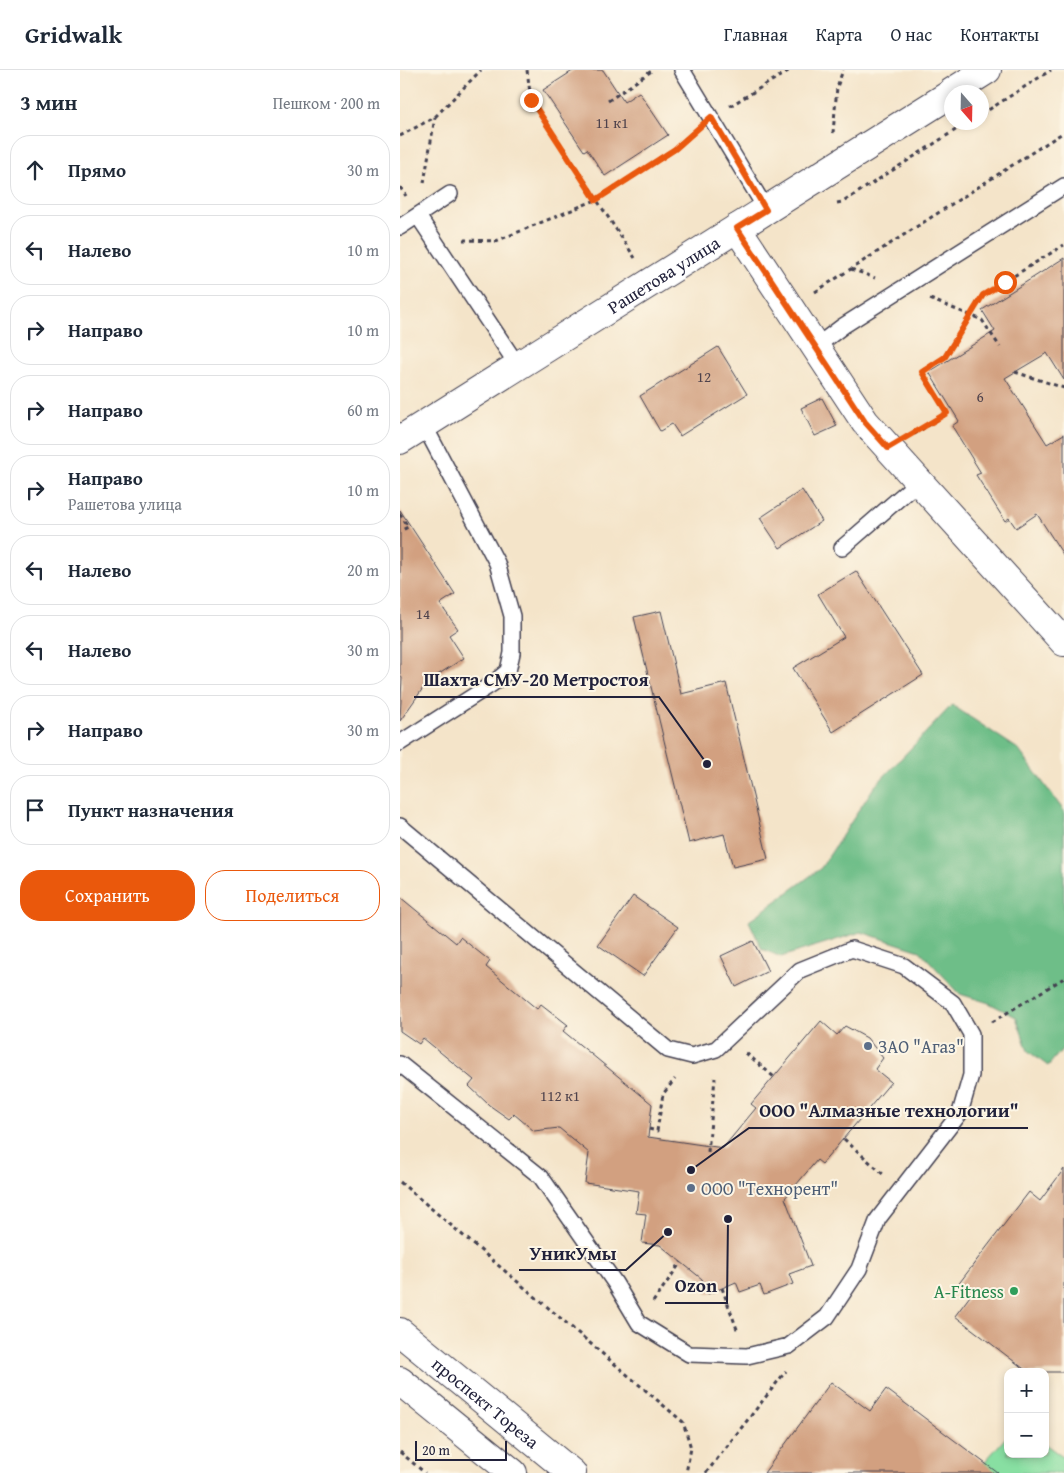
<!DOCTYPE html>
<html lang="ru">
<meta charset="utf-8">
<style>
:root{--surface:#fff;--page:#f2f2f3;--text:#1f2937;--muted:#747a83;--line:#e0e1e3;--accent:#ea580c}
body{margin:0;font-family:"Gentium Book Plus",serif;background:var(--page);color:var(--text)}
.controls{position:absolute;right:15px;bottom:15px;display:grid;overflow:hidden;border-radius:10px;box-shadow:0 2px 8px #0003}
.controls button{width:45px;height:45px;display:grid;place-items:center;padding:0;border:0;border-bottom:1px solid var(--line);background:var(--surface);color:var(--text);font:25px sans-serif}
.compass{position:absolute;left:544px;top:15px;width:45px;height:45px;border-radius:50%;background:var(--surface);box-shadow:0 2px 8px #0003;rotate:160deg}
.scale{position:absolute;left:15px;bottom:12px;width:92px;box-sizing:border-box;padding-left:5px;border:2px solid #22223b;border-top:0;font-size:14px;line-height:18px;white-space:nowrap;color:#22223b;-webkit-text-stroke:4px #fcf5e5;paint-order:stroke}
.stop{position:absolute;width:15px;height:15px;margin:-11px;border:4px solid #ea580c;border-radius:50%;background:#fff}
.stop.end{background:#ea580c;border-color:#fff;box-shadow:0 1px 5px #0008}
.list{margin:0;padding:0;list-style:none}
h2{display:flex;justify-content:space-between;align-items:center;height:65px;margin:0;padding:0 20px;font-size:21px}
h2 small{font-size:16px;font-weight:400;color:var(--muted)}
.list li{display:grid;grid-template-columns:32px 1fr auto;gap:15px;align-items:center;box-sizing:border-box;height:70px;margin:0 10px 10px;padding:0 10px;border:1px solid var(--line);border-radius:20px}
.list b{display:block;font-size:19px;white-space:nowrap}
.list p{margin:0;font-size:16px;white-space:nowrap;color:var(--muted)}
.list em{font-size:16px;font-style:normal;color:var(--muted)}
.actions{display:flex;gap:10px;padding:15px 20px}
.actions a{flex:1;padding:11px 0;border:1px solid var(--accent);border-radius:20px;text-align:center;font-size:18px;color:var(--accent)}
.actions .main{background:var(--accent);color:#fff}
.icon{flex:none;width:28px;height:28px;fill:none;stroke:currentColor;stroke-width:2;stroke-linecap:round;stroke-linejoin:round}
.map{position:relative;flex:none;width:664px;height:1403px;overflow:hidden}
header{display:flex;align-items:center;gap:30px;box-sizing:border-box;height:70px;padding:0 25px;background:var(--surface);border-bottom:1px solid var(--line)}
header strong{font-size:24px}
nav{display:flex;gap:28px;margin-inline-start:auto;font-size:18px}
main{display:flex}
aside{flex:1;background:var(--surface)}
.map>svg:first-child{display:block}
.green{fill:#88dfa2;stroke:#55806e}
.forest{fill:#6ebe88;stroke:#487062}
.building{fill:#d2a080}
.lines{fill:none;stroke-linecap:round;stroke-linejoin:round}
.lane-casing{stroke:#423f50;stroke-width:18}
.street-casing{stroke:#423f50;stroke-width:30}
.secondary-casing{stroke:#423f50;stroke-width:30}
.primary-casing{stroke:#423f50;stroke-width:30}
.path{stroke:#423f50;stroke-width:3;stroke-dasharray:4 4;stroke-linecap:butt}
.lane{stroke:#fff;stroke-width:15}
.street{stroke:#fff;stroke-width:28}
.secondary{stroke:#fff;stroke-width:28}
.primary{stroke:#fff;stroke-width:28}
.route{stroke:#ea580c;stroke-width:6}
.service-dot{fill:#5c6f8a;stroke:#fcf5e5;stroke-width:2}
.leisure-dot{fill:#2e9e5b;stroke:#fcf5e5;stroke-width:2}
.labels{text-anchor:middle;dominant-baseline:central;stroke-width:4;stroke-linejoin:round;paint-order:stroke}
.number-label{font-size:15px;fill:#4e424c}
.street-label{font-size:18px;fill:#22223b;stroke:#fcf5e5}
.service-label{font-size:18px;fill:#4e5e75;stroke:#fcf5e5;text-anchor:start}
.leisure-label{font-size:18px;fill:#27864d;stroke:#fcf5e5;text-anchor:end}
.leader{fill:none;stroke:#22223b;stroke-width:2}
.callout-dot{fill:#22223b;stroke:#fcf5e5;stroke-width:2}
.callout-label{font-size:19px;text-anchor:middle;font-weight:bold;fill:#22223b;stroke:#fcf5e5;stroke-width:4;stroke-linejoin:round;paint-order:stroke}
</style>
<header>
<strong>Gridwalk</strong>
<nav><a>Главная</a><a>Карта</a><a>О нас</a><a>Контакты</a></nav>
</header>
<main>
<aside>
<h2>3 мин<small>Пешком · 200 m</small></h2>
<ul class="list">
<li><svg class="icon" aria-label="ahead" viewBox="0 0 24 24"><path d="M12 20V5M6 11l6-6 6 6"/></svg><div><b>Прямо</b></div><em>30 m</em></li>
<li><svg class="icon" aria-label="left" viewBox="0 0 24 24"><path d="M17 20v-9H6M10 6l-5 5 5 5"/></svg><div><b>Налево</b></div><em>10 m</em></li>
<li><svg class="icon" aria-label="right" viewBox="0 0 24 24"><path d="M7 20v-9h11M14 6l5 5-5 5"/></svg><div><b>Направо</b></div><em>10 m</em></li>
<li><svg class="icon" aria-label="right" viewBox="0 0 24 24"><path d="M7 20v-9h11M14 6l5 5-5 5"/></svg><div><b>Направо</b></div><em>60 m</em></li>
<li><svg class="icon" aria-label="right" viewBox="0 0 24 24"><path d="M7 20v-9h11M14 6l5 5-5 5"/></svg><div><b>Направо</b><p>Рашетова улица</p></div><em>10 m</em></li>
<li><svg class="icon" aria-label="left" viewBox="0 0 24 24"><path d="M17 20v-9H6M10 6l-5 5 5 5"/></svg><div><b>Налево</b></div><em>20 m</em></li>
<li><svg class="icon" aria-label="left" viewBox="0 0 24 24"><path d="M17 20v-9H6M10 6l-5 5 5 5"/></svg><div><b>Налево</b></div><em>30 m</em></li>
<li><svg class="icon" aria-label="right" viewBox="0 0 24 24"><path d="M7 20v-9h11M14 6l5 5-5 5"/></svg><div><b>Направо</b></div><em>30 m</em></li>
<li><svg class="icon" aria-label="arrive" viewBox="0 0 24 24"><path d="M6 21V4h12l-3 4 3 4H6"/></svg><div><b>Пункт назначения</b></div></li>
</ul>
<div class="actions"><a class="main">Сохранить</a><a>Поделиться</a></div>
</aside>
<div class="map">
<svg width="664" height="1403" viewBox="0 0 664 1403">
<rect width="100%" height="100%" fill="#fcf5e5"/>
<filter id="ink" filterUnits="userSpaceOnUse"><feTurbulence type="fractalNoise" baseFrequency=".02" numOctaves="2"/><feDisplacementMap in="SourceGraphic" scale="10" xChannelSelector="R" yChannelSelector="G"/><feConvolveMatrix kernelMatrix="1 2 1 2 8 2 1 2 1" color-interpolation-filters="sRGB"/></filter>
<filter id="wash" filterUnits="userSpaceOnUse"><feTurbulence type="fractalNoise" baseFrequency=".0096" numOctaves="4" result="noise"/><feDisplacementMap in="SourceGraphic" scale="20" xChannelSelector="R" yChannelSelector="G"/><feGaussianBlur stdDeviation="1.12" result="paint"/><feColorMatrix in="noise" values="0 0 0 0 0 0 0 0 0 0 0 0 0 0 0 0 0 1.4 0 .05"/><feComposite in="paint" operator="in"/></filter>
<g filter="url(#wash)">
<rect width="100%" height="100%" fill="#f4e4c9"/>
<path class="green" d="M608,1365V1384H645V1374L664,1388V1403H575Z"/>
<path class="forest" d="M552,635L618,679L664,741V977L648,996L628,981L616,947L589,933L560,924L520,881L461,862L381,887L362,879L349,851L421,798L474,717Z"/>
<g id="blocks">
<path class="building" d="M174,0H203L224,32L239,22L268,65L205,106L187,79L184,81L143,20Z
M664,188V310L647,283L605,308L647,374L664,364V486L637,444L616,458L609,448L605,451L576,405L581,403L552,356L559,351L529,302L595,261L582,240Z
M318,277L347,324L280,366L272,354L260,361L240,326Z
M422,328L437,356L415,366L401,338Z
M402,420L422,451L380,478L360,448Z
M0,440L55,524L40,534L58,559L49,565L64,588L28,611L0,651L2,608L0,604Z
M456,501L523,605L433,662L393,598L444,567L418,524Z
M261,541L281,624L326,613L368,789L333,797L324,764L289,773L234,547Z
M233,826L278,857L243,906L198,875Z
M0,827L56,873L60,867L90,891L86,897L137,939L141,934L168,955L163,961L252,1034L248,1067L323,1078L356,1038L351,1034L421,951L437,965L445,956L467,968L483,988L475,999L491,1012L422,1094L417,1090L385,1128L411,1196L389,1204L393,1214L364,1225L360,1215L340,1222L336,1212L308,1224L302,1209L260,1175L242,1173L246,1144L236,1143L239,1121L185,1113L189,1083L159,1058L134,1061L114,1044L109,1049L89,1035L69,1016L74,1010L23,968L19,974L0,961Z
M353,871L368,901L336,917L321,886Z
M664,1099V1302H628L555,1246L570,1226L557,1216L629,1122L640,1131Z
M431,1312L470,1341L486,1319L598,1403H364Z"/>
</g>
</g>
<g filter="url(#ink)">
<use href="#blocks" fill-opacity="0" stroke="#423f50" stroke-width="1"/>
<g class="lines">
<g class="lane-casing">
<path id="lane" d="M282,0L366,139
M18,146L118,296
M0,157L50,124
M414,278L443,256L664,116
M442,478L519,411
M0,673L92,614L108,601L112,583V546L97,493L24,355
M0,756L268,980L292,986L316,979L400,900L452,879L504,896L553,933L571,964V1005L560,1043L478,1149L459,1199L427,1247L389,1276L347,1286L289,1284L239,1253L215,1213L141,1107L0,994"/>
</g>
<g class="street-casing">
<path id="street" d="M337,158L465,352L664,572"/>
</g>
<g class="secondary-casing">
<g id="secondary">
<path d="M552,22L587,0"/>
<path id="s1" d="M0,370L552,23"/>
</g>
</g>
<g class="primary-casing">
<g id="primary">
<path id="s2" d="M0,1262L172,1403"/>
<path d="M0,1311L113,1403"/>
</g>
</g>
<path class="path" d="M127,0L131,30L235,188
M208,31L253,0
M330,36L390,0
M582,44L651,0
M433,63L437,17L443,0
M0,66L35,47L81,0
M24,113L35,47
M0,117L6,126
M437,133L443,132L568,52
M63,170L96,171L196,130L275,79L293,63
M451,199L475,208
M415,222L664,62
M530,229L582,250L600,277
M615,302L664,318
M514,364L547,343L522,302L545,287L583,225L664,175
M0,444L8,457L2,460
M592,952L664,908
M346,983L374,1007
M249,1059L257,1061L263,1024L275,1009
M444,1069L484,1105
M308,1082L315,1008
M0,1112L283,1352L291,1378L286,1403
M322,1218L338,1262
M253,1232L281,1192
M0,1382L25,1403
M306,1403L386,1301"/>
<use href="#lane" class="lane"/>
<use href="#street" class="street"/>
<use href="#secondary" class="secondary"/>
<use href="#primary" class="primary"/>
</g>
</g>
<g class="lines" filter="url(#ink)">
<path class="route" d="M131,30L196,130L275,79L311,47L366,140L337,158L465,352L488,378L547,343L522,302L545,287L583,225L605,212"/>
</g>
<g class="service-dot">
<circle cx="468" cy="976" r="5"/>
<circle cx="291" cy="1118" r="5"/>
</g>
<circle class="leisure-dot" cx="614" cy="1221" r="5"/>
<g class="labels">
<g class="number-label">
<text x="212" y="52">11 к1</text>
<text x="304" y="306">12</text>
<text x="580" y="326">6</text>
<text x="23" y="543">14</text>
<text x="160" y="1025">112 к1</text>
</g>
<g class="street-label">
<text stroke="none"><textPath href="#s1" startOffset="311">Рашетова улица</textPath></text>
<text stroke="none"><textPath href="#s2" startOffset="111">проспект Тореза</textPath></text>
</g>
<g class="service-label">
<text x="478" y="976">ЗАО "Агаз"</text>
<text x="301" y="1118">ООО "Технорент"</text>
</g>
<g class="leisure-label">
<text x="604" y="1221">A-Fitness</text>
</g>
</g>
<path class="leader" d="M307 694L259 627H14M291 1100L349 1058H628M268 1162L226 1200H119M328 1149L327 1233H265"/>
<g class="callout-dot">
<circle cx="307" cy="694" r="5"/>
<circle cx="291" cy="1100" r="5"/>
<circle cx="268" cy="1162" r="5"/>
<circle cx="328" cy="1149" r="5"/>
</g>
<g class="callout-label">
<text x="136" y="616">Шахта СМУ-20 Метростоя</text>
<text x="489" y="1047">ООО "Алмазные технологии"</text>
<text x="173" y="1190">УникУмы</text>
<text x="296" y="1222">Ozon</text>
</g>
</svg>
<div class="controls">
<button>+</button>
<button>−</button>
</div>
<svg class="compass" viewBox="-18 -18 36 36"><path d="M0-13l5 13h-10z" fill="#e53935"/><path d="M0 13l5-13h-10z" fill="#747a83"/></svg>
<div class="scale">20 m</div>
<div class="stop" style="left:605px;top:212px"></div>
<div class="stop end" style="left:131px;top:30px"></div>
</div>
</main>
